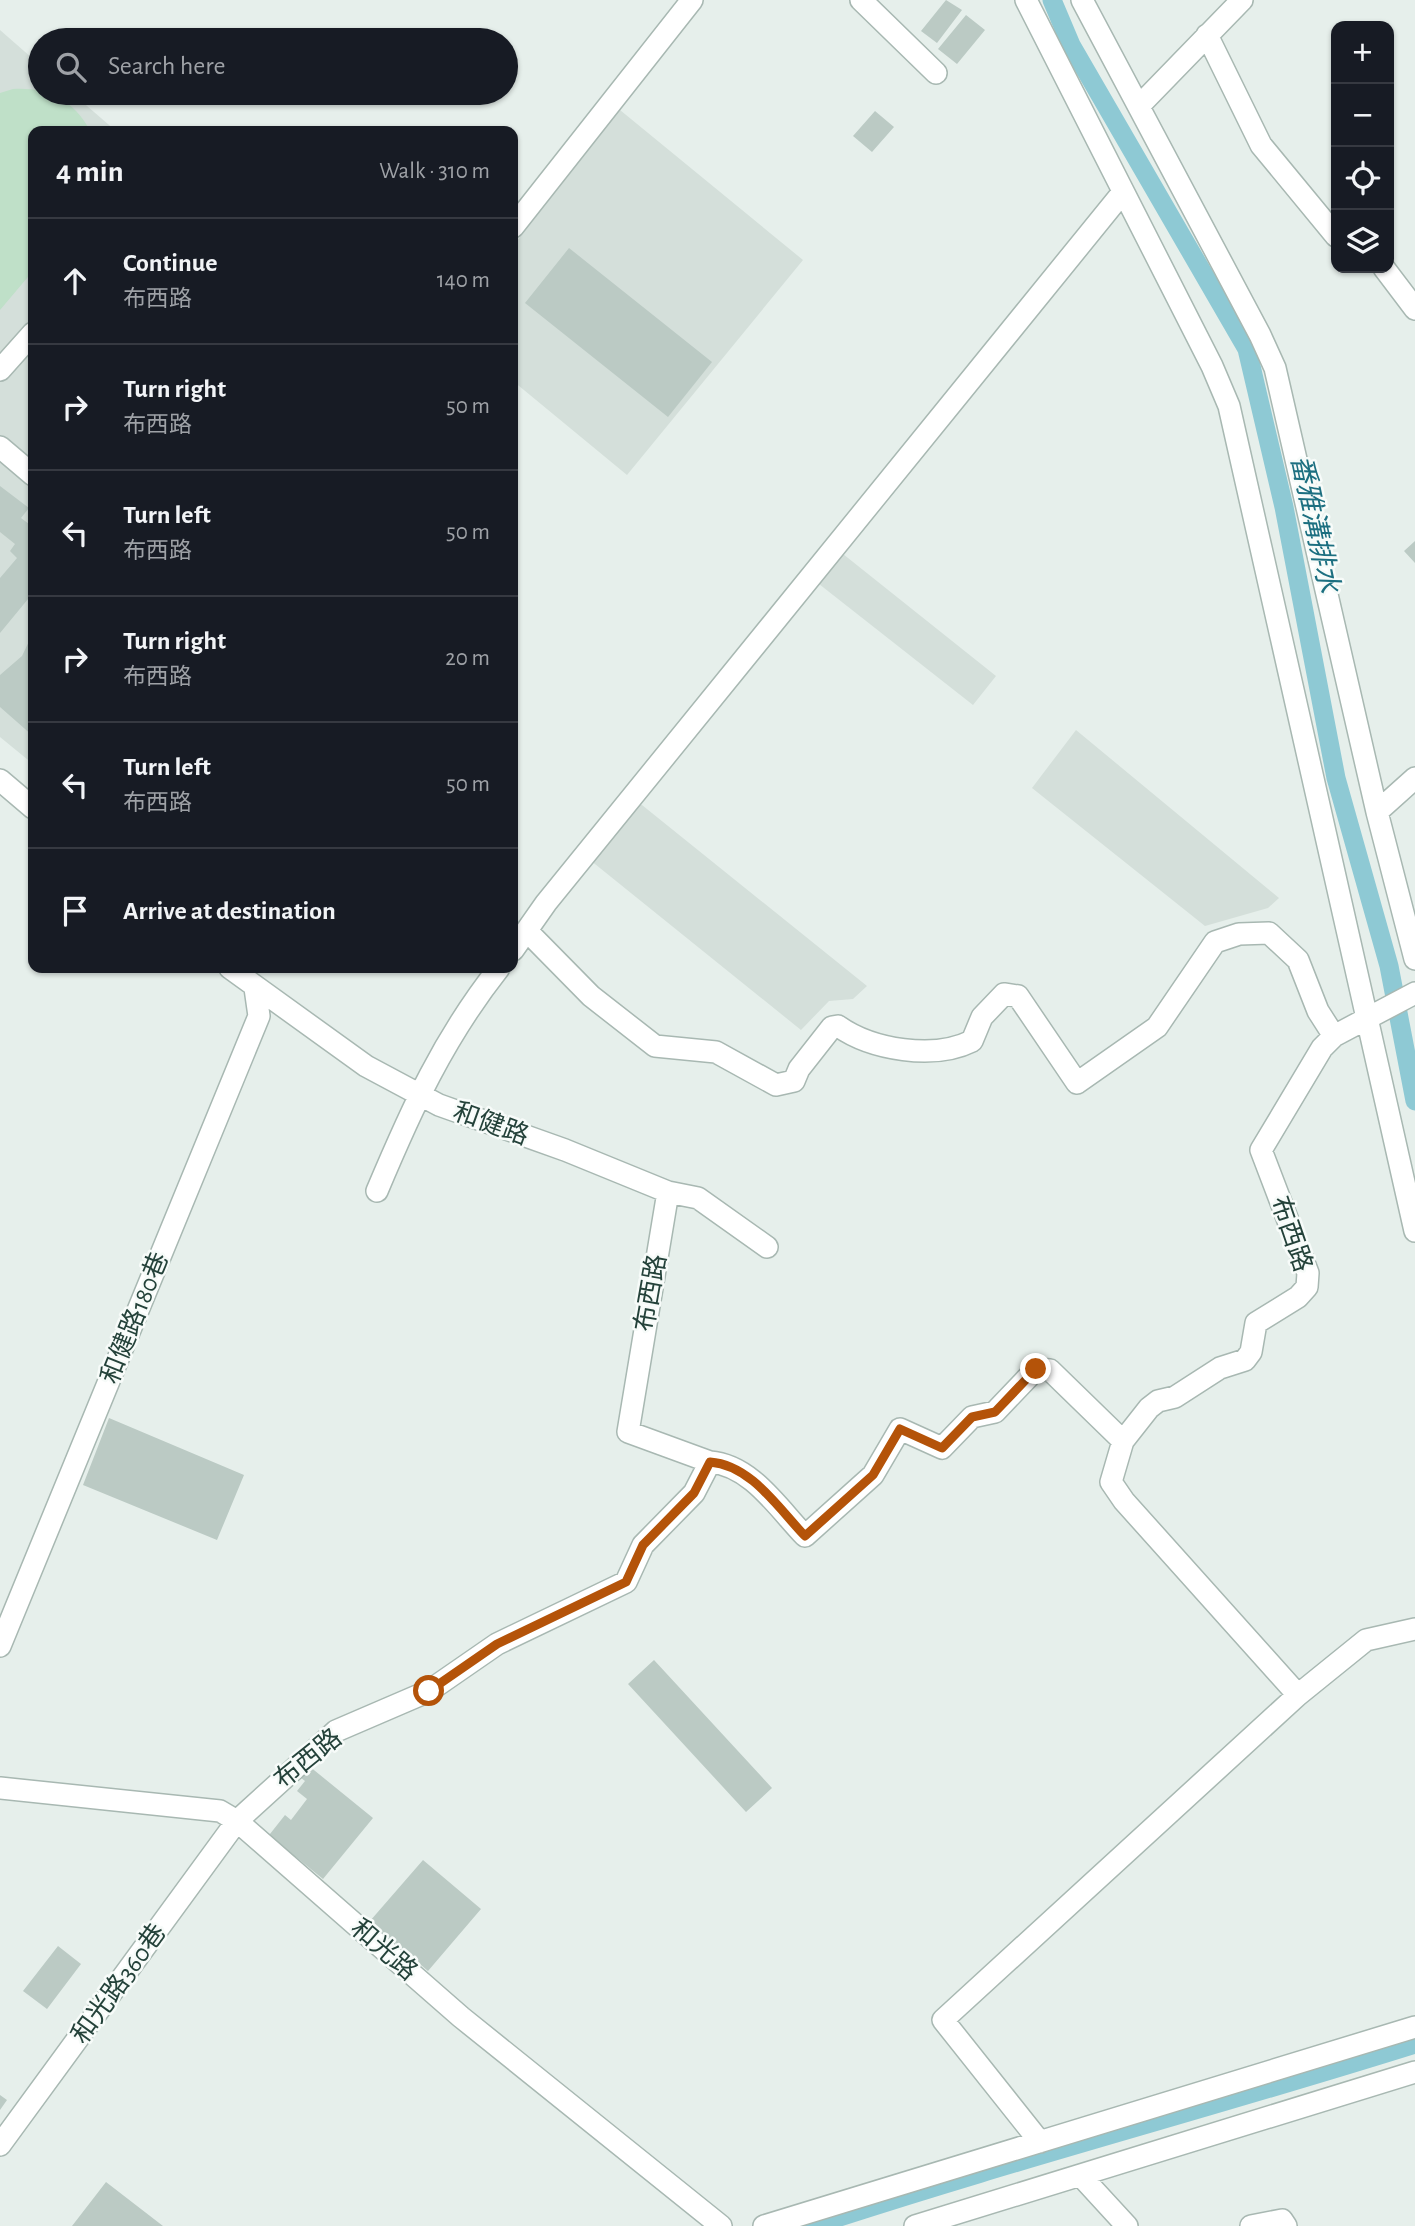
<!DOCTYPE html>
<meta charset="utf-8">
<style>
:root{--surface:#171b24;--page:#242831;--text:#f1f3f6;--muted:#9ea1a6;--line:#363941}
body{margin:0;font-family:"Alegreya Sans","Noto Sans TC",sans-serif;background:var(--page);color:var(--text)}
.controls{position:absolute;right:21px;top:21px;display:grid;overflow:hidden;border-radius:14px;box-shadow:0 2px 5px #0004}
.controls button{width:63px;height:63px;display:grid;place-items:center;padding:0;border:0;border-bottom:2px solid var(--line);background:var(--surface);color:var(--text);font:35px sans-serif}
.stop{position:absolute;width:21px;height:21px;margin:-16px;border:5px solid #b45309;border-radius:50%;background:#fff}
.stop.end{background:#b45309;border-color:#fff;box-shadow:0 2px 7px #0008}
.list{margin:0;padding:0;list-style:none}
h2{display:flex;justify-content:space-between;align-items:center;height:91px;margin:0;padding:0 28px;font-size:30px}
h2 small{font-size:23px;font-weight:400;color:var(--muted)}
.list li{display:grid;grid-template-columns:46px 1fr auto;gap:21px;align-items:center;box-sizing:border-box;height:126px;padding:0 28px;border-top:2px solid var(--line)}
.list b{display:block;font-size:26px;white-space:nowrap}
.list p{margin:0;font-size:23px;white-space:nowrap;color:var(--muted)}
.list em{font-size:23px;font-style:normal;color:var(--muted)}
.icon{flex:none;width:38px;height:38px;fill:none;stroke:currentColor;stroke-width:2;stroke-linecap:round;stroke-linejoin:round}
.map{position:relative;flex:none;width:1415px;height:2226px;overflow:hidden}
.search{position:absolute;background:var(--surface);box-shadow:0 2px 5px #0004;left:28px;top:28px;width:490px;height:77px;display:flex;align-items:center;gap:18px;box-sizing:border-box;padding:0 24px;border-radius:38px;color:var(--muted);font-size:26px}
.panel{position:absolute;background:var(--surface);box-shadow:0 2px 5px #0004;left:28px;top:126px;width:490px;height:847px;border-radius:14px}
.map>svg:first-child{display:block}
.built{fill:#d4dfda}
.green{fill:#bfe0c8}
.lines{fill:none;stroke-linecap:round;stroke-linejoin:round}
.canal{stroke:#8ec9d4;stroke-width:19}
.building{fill:#bbcac4}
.minor-casing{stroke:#a8b8b2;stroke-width:24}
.minor{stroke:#fff;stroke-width:21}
.route{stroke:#b45309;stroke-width:9}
.labels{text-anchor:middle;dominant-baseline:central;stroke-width:5;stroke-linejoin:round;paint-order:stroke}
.street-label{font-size:26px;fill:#24423a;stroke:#f7fbf9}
.water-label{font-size:28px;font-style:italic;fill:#1c6f80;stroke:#f7fbf9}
</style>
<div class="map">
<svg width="1415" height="2226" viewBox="0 0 1415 2226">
<rect width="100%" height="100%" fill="#e6efeb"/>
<path class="built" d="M0,30L40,65V93H72L116,131H33V764L0,737Z
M620,110L803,260L627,475L513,381V246Z
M843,554L996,676L973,705L819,584Z
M1076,730L1279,898L1268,908L1205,926L1032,788Z
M637,801L867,986L853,999L829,1001L801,1030L590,860Z"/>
<path class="green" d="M13,89C45,87 74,99 90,131H33V271L0,310V93Z"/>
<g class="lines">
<path class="canal" d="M1052,0L1071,45L1247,349L1284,507L1336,778L1389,966L1415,1101
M812,2226C1012,2160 1215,2107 1415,2044"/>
</g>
<path class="building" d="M946,0L962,10L937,43L921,31Z
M966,15L985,30L957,64L938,49Z
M875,111L894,127L872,152L853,136Z
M569,248L712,362L668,417L525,303Z
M0,486L29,508L21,518L33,527V593L0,633V578L17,558L10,551L15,544L0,532Z
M1415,541V563L1404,551Z
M33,633V736L0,707V675L22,656Z
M109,1418L244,1475L217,1540L83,1485Z
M654,1660L772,1788L746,1812L628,1684Z
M309,1766L373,1818L323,1879L296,1857L292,1861L266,1839L285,1815L291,1820L307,1799L297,1791L305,1781L300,1777Z
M423,1860L481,1909L428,1971L370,1921Z
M58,1946L81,1964L47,2009L23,1991Z
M0,2095L7,2100L0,2110Z
M106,2182L163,2226H72Z"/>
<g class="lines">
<g class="minor-casing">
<path id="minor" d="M861,0L936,73
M1026,0L1212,366L1229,406L1415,1231
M1082,0L1260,335L1275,368L1377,812L1415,959
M1207,35L1261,145L1336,236
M1140,105L1242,0
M513,227L692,0
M1384,268L1415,309
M0,370L33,333
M0,447L33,475
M0,780L33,808
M1377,812L1415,778
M527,931L591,996L655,1046L716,1052L776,1085L794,1081L799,1069L832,1027L838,1026C872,1050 934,1060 972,1041L982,1017L1004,994L1018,996L1077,1083L1157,1027L1215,942L1239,934L1269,933L1298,960L1318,1011L1334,1036
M513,950L546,903L1123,192
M230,968L366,1066L439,1105L565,1150L668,1192L698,1198L767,1247
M377,1191C412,1108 443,1039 499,968
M710,1462C751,1465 778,1508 805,1536L873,1475L900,1429L942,1448L972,1417L995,1412L1036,1369L1050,1370L1123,1441
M0,1646L259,1016L255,988
M1298,1695L1124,1501L1111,1482L1123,1441L1149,1408L1158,1401L1175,1397L1220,1368L1245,1360L1251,1352L1256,1323L1298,1297L1307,1287L1308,1273L1261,1150L1322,1048L1334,1036L1415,993
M0,1788L220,1811L237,1821L461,2017L721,2226
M1040,2142L943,2020L1298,1695L1366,1640L1415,1629
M0,2145L237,1821L336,1731L429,1691L497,1644L626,1582L643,1545L694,1493L710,1462L628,1432L668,1192
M1081,2176L1127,2226
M764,2226L1415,2027
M915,2226L1415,2072
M1251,2226L1282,2220L1286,2226"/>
</g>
<use href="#minor" class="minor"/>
</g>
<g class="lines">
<path class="route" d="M429,1691L497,1644L626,1582L643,1545L694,1493L710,1462C751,1465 778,1508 805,1536L873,1475L900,1429L942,1448L972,1417L995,1412L1036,1369"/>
</g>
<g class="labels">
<g class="street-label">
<text transform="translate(491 1124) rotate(20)">和健路</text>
<text transform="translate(1291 1234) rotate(71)">布西路</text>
<text transform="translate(651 1293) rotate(-80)">布西路</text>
<text transform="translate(135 1318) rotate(-68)">和健路180巷</text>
<text transform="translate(308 1759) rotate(-39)">布西路</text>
<text transform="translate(384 1950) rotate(41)">和光路</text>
<text transform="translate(119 1984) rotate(-54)">和光路360巷</text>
</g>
<g class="water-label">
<text transform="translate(1314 524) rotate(78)">番雅溝排水</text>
</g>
</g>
</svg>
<div class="controls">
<button>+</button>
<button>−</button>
<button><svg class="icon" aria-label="locate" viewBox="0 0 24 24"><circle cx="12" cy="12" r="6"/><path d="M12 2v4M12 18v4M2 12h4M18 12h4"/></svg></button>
<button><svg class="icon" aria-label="layers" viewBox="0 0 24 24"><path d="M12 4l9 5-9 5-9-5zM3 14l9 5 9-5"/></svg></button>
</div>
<div class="stop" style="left:429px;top:1691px"></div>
<div class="stop end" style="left:1036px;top:1369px"></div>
<div class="search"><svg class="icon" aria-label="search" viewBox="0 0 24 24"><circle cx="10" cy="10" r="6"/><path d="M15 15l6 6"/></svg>Search here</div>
<section class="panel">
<h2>4 min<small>Walk · 310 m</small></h2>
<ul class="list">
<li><svg class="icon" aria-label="ahead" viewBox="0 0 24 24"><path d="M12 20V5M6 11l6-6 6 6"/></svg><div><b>Continue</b><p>布西路</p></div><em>140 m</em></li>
<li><svg class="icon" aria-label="right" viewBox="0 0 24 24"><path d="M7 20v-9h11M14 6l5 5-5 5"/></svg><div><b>Turn right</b><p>布西路</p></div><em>50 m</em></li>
<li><svg class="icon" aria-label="left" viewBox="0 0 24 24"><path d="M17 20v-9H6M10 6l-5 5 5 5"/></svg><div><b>Turn left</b><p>布西路</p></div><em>50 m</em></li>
<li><svg class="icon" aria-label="right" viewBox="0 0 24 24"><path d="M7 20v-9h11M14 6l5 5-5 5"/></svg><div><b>Turn right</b><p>布西路</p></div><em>20 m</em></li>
<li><svg class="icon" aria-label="left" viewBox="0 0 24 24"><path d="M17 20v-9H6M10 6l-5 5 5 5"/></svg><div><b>Turn left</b><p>布西路</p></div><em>50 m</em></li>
<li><svg class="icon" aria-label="arrive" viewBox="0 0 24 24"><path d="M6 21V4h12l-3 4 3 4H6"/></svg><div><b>Arrive at destination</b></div></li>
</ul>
</section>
</div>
